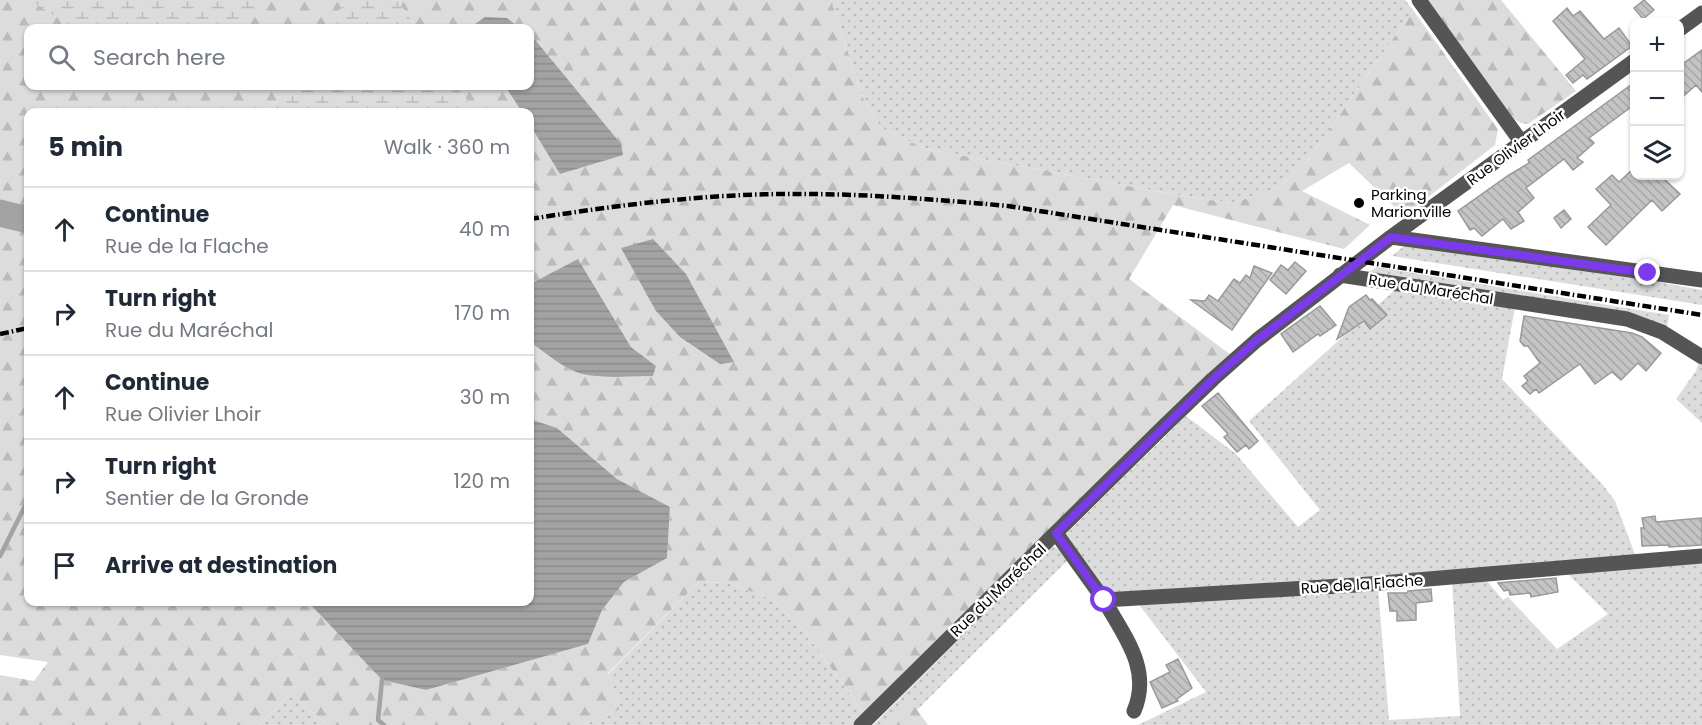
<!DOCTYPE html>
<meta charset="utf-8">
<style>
:root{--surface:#fff;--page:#f6f6f7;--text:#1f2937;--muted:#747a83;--line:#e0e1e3}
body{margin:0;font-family:Poppins,sans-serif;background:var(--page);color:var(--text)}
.controls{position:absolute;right:18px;top:18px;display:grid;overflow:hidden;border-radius:12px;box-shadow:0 2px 4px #0004}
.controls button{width:54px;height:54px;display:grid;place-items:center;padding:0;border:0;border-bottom:2px solid var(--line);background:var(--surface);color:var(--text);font:30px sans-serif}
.stop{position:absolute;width:18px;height:18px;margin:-14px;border:4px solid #7c3aed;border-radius:50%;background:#fff}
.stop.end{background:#7c3aed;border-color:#fff;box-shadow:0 2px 6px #0008}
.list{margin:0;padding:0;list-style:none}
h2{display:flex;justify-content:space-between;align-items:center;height:78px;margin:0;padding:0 24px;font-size:26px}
h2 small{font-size:20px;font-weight:400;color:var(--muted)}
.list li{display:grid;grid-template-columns:39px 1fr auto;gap:18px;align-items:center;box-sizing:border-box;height:84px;padding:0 24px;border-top:2px solid var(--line)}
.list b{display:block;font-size:22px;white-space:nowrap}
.list p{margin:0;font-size:20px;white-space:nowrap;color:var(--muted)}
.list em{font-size:20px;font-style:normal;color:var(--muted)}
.icon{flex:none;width:33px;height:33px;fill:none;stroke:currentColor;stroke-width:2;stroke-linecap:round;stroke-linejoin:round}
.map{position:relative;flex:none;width:1702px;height:725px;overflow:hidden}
.search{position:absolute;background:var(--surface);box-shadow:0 2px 4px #0004;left:24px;top:24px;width:510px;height:66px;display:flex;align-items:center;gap:15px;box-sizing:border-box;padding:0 21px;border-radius:12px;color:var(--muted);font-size:22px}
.panel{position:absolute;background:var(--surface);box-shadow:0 2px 4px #0004;left:24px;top:108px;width:510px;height:498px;border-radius:12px}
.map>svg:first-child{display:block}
.grass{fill:url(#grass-dots)}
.forest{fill:url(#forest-firs)}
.wetland{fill:url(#wetland-marsh)}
.water{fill:url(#water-rules)}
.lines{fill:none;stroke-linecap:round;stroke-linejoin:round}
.stream{stroke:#a3a3a3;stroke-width:4.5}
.river{stroke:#a3a3a3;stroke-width:27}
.building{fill:url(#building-back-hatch);stroke:#999;stroke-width:1.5}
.minor{stroke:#555;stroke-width:15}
.rail{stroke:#000;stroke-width:4.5;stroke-dasharray:9 3 1.5 3;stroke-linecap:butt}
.route{stroke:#7c3aed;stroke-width:8}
.poi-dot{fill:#000;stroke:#fff;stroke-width:2}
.labels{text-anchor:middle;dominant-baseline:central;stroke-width:5;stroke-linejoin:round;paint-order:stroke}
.street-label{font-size:15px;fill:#000;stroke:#fff}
.poi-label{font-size:15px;fill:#000;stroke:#fff;text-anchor:start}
</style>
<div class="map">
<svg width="1702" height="725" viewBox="0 0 1702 725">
<defs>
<pattern id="grass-dots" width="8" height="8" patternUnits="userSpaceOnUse" patternTransform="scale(1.5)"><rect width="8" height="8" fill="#dcdcdc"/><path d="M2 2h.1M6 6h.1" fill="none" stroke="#bbb" stroke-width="1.8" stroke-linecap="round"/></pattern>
<pattern id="forest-firs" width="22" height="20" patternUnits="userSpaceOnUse" patternTransform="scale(1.5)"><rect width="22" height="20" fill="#dcdcdc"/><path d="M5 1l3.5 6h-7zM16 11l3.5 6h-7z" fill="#bbb"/></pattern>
<pattern id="wetland-marsh" width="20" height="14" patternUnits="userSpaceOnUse" patternTransform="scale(1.5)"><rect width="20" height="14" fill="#dcdcdc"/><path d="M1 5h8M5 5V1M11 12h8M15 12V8" fill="none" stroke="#bbb"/></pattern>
<pattern id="water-rules" width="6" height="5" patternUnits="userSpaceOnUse" patternTransform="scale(1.5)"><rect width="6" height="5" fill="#a3a3a3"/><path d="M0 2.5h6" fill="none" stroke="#8b8b8b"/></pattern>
<pattern id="building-back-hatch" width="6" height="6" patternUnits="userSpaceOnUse" patternTransform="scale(1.5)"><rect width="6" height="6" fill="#c4c4c4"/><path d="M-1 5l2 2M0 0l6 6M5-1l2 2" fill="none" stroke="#a7a7a7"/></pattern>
</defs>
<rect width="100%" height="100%" fill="#fff"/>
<path class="grass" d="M831,0H1405L1413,10L1309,159L1282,184L1265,193L1231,203L1178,195L926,149L881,128L863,98Z
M1405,245L1647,280L1702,290V305L1392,256Z
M1377,267L1669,315L1667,328L1366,274Z
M1397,288L1515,307L1502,379L1603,485L1615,501L1636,557L1107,596L1065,535L1186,416L1236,454L1298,527L1320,510L1249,421Z
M1699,361L1702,363V423L1676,399L1696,371Z
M1053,546L1060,550L1069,559L917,710L910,701L886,723L887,725H873Z
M1702,561V725H1138L1206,692L1137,602L1378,588L1389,720L1460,716L1452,582L1485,579L1503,600L1508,597L1557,649L1608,614L1565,571Z
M699,582L728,583L773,600L805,632L864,714L854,725H583L621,709L608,674Z
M290,694L328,725H259Z"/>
<path class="forest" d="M0,0H347L327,28H28V86H287L268,112H28V602H308L382,680L426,690L588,644L602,610L624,582L667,558L670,507L617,479L557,428L530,419V342C544,353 564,369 582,374C604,379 630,376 653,376L656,366L631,347L578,259L530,284V125L560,173L536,41L530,36V28H520L507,18L475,24L474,28H417L397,0H831L863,98L881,128L926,149L1178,195L1231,203L1265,193L1282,184L1309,159L1413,10L1498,129L1495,145L1404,216L1349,163L1302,191L1370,225L1344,249L1173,205L1129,279L1231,355L864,714L805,632L773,600L728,583L699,582L608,673L621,709L583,725H328L290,694L259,725H0V675L34,681L48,662L0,655Z
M1428,0H1501L1576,91L1528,124L1521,123L1514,119Z
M457,86H505L522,112H475Z
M910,700L928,725H887L886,723Z"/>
<path class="wetland" d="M30,0H264L242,22L218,28H72Z
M347,0H397L417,28H327Z
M287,86H457L475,112H268Z"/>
<path class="water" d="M485,17L507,18L520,28H474L475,24Z
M530,36L536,41L621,144L623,155L560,174L530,125V112H522L505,86H530Z
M653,239L686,274L734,362L720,364L680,337L656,311L621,248Z
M578,259L631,347L656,366L653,376C630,376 605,379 582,374C564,369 544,352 530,342V284Z
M530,419L557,428L617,479L670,507L667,558L624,582L602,610L588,644L426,690L382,680L308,602H530Z"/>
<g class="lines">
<path class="stream" d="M0,556L28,500
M382,680L378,720L384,725"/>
<path class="river" d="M0,213L28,220"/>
</g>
<path class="building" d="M1644,0L1654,10L1643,19L1634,8Z
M1567,8L1573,16L1580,11L1604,39L1619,28L1632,46L1587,79L1583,75L1573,83L1566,75L1585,59L1553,21Z
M1702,50V92L1696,85L1680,99V66Z
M1635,82V104L1589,138L1594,143L1577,158L1583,162L1573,170L1564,159L1526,188L1534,198L1518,212L1524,221L1511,229L1503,219L1482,236L1474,228L1470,230L1458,211L1509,175L1529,163L1528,160Z
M1635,167V176H1661L1680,194L1662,211L1652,200L1606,245L1588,227L1611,205L1596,189L1612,175L1619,182Z
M1564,210L1571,219L1561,228L1554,218Z
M1295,262L1306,271L1286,294L1270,280L1281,265L1288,270Z
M1254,266L1272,273L1232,330L1191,300L1205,301L1209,295L1218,301L1234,279L1240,283L1246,275L1250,278Z
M1366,295L1370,300L1372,299L1387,315L1370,329L1364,321L1337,339L1349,307Z
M1320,306L1336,325L1320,336L1318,334L1293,352L1281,334Z
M1524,316L1632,333L1642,337L1661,353L1646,371L1638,363L1621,380L1612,372L1595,384L1580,364L1539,393L1536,389L1530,394L1522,386L1528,381L1524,376L1540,363L1528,346H1524L1520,341Z
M1218,393L1258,441L1249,449L1246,445L1237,452L1224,437L1228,434L1202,406Z
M1655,516L1656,522L1702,518V545L1669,547V545L1642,546L1641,528H1644L1642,518Z
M1556,578L1558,592L1531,597L1530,593L1510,595L1509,590L1504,591L1498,583Z
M1431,589L1432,601L1416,603V620L1397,621V611H1390L1388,593H1407L1408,591Z
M1178,659L1192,688L1177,699L1178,701L1162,708L1150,682L1170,672L1166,665Z"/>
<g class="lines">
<path class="minor" d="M1419,0L1522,143
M1680,29L1702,13
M1391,237L1702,280
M1340,275L1627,319L1662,332L1702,357
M1056,533L1104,600L1357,585L1702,556
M1104,600C1124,636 1152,669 1134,711
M861,725L1158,432L1213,379L1257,340L1391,237L1634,61"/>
<path class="rail" d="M530,219C612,206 696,195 780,194C856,193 932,199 1008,206L1702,315
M0,334L28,328"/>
</g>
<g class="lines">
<path class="route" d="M1104,600L1056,533L1213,379L1257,340L1391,237L1648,273"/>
</g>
<circle class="poi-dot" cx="1359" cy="203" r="6"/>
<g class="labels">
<g class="street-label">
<text transform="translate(1516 147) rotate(-36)">Rue Olivier Lhoir</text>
<text transform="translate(1431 289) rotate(9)">Rue du Maréchal</text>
<text transform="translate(1362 584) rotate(-4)">Rue de la Flache</text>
<text transform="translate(998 590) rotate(-44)">Rue du Maréchal</text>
</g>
<g class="poi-label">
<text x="1371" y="194">Parking<tspan x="1371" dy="17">Marionville</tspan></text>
</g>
</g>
</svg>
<div class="controls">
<button>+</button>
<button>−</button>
<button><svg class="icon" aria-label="layers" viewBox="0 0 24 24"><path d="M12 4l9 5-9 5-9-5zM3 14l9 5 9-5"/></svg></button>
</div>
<div class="stop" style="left:1104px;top:600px"></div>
<div class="stop end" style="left:1648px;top:273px"></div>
<div class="search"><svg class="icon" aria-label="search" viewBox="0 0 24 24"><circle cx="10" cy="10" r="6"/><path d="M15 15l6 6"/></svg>Search here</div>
<section class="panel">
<h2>5 min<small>Walk · 360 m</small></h2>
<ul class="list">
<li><svg class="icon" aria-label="ahead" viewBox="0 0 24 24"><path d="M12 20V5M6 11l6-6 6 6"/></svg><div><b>Continue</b><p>Rue de la Flache</p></div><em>40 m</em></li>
<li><svg class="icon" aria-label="right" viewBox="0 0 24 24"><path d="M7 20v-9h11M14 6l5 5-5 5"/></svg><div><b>Turn right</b><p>Rue du Maréchal</p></div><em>170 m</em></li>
<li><svg class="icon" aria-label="ahead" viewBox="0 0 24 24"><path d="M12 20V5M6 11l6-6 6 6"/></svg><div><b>Continue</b><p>Rue Olivier Lhoir</p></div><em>30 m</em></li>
<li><svg class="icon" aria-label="right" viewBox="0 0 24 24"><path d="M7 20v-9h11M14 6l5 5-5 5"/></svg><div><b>Turn right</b><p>Sentier de la Gronde</p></div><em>120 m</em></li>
<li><svg class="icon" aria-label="arrive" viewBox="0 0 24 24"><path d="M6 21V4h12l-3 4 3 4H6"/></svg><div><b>Arrive at destination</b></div></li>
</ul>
</section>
</div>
